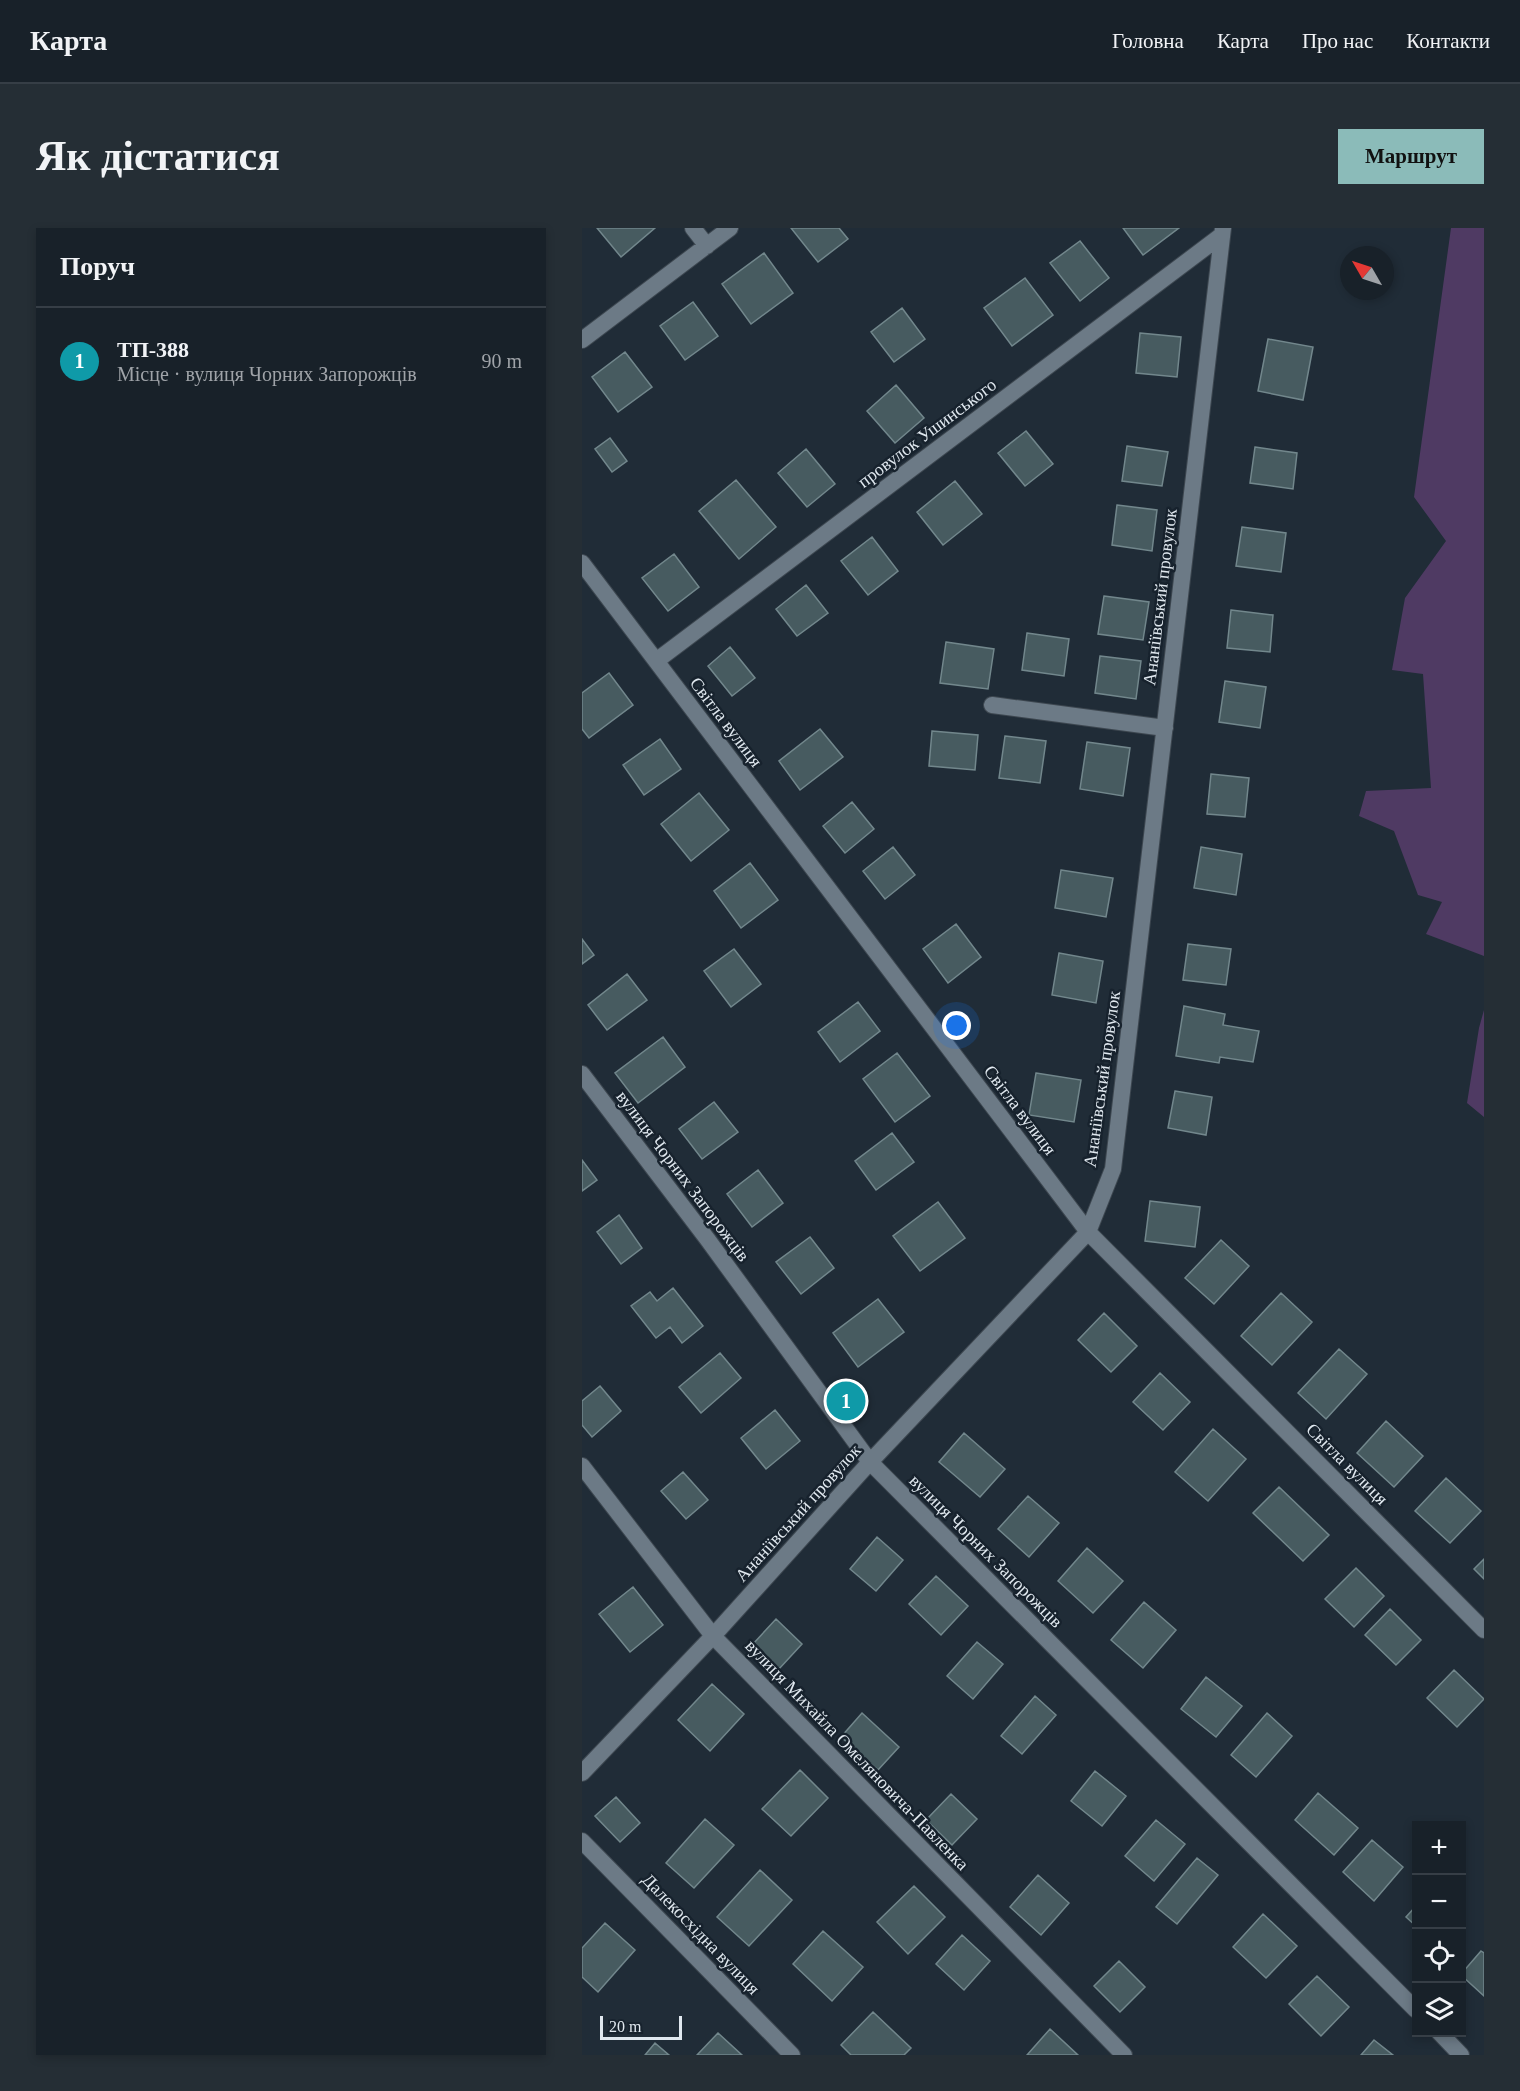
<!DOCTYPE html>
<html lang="uk">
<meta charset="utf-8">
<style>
:root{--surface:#182129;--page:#252e35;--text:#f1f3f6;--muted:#9fa3a8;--line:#363e46;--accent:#8bbbb9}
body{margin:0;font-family:Georgia,serif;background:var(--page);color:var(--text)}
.controls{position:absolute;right:18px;bottom:18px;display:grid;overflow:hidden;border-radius:0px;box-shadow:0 3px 9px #0003}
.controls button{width:54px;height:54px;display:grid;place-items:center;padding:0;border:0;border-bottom:2px solid var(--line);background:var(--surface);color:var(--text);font:30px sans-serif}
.compass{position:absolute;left:758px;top:18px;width:54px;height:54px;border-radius:50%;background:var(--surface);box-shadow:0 3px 9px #0003;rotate:309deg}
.scale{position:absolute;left:18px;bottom:15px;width:82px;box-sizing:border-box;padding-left:6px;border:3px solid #e0e8ef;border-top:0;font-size:16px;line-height:21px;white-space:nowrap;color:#e0e8ef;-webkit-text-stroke:4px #17222d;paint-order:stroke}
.you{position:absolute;left:375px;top:798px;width:21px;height:21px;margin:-15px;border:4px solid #fff;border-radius:50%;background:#1a73e8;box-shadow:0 0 0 9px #1a73e833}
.badge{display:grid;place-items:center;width:39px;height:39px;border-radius:50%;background:var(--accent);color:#fff;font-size:20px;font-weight:700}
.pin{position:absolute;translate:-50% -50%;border:3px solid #fff;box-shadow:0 2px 6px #0006}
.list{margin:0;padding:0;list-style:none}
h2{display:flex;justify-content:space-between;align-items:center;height:78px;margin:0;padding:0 24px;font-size:26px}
h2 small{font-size:20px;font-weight:400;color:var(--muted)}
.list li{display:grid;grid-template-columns:39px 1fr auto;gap:18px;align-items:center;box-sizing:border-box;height:108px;padding:0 24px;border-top:2px solid var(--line)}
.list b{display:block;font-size:22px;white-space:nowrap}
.list p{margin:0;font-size:20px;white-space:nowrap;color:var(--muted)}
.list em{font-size:20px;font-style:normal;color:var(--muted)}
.icon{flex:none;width:33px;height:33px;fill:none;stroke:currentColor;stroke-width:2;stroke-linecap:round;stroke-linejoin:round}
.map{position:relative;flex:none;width:902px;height:1827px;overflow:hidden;border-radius:0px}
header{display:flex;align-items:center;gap:36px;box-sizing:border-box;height:84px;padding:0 30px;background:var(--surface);border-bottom:2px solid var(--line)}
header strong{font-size:28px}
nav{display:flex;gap:33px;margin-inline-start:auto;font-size:21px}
.intro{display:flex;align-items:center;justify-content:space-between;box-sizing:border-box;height:144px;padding:0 36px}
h1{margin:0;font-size:42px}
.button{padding:15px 27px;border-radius:0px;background:var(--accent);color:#111;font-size:21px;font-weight:700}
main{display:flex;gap:36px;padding:0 36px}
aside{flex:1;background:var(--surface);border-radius:0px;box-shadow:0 3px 9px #0003}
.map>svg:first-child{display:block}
.green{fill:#4f3a63}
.building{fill:#475b60;stroke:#72878c;stroke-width:1.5}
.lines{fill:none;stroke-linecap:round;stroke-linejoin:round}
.minor-casing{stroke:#3d4750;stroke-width:18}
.minor{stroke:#6c7a86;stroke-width:16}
.labels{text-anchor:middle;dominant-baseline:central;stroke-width:5;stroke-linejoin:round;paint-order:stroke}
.street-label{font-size:18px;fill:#e0e8ef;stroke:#17222d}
</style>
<header>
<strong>Карта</strong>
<nav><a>Головна</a><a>Карта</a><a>Про нас</a><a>Контакти</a></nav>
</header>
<div class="intro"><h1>Як дістатися</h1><a class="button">Маршрут</a></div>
<main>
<aside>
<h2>Поруч<small></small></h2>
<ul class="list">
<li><span class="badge" style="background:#0f9aa8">1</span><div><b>ТП-388</b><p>Місце · вулиця Чорних Запорожців</p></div><em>90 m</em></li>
</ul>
</aside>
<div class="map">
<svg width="902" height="1827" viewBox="0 0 902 1827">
<rect width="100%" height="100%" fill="#202c37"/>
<path class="green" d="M869,0H902V728L844,706L860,674L836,667L812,603L777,588L784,563L849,560L841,446L810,442L823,370L864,313L832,269Z
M902,782V889L885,875L897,800Z"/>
<path class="building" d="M15,0H73L39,29Z
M209,0H257L266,11L236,34Z
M541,0H597L561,27Z
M498,13L527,50L498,73L468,35Z
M182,25L211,65L169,96L140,56Z
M443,50L471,87L430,118L402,80Z
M111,74L136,108L103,132L78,98Z
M320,80L343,111L312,134L289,104Z
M558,105L599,109L595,149L554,145Z
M686,111L731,119L721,172L676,163Z
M43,124L70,159L36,184L10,149Z
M314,157L342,190L313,215L285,183Z
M444,203L471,236L443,258L416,225Z
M28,210L45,233L30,244L13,221Z
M545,218L586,224L580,258L540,253Z
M673,219L715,225L711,261L668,255Z
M224,221L253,256L225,279L196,245Z
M154,252L194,299L157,331L117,283Z
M373,253L400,286L361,317L335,284Z
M535,277L575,282L570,323L530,317Z
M660,299L704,305L699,344L654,338Z
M290,309L316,343L286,367L259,333Z
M92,326L117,359L86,383L60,350Z
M224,357L246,385L215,408L194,381Z
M522,368L567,374L561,412L516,406Z
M649,382L691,387L688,424L645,420Z
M445,405L487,411L482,448L440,442Z
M364,414L412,421L406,461L358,455Z
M148,419L173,450L150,468L126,438Z
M518,428L559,433L554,471L513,465Z
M27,445L51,477L7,510L0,501V465Z
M643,453L684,459L678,500L637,494Z
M238,501L261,529L218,562L197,533Z
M350,503L396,507L393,542L347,538Z
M423,508L464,513L458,555L417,550Z
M78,511L99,541L62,567L41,537Z
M505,514L548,520L541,568L498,561Z
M629,546L667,550L663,589L625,586Z
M117,565L147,602L109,633L79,596Z
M270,574L292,601L263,625L241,598Z
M311,619L333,647L303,671L281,643Z
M619,619L660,626L654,667L612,660Z
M168,635L196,672L159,700L132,663Z
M479,642L531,650L524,689L473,680Z
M374,696L399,729L366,755L341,721Z
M0,711L12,727L0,736Z
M606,716L649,721L644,757L601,752Z
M152,721L179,756L149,779L122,743Z
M477,725L521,733L514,775L470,767Z
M45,746L65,772L25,802L6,777Z
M276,774L298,803L258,834L236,804Z
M602,778L643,786L641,797L677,803L671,834L638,829L637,835L594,828Z
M81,809L103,839L56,875L33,845Z
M315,825L348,868L313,894L281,851Z
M454,845L499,852L492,894L447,887Z
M593,863L630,869L624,907L586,900Z
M132,874L156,904L120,931L97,901Z
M310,905L332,934L294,962L273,933Z
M0,932L15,952L0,963Z
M176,942L201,975L170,999L145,966Z
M568,973L618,979L613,1019L563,1013Z
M356,974L383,1010L338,1043L311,1008Z
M37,987L60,1020L39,1036L15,1004Z
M228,1009L252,1040L219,1066L194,1034Z
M639,1012L667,1038L632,1076L603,1050Z
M91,1060L121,1098L100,1115L88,1099L74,1110L49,1078L68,1064L75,1073Z
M699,1065L730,1094L690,1137L659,1108Z
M296,1071L322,1104L276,1139L251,1105Z
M522,1085L555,1118L529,1144L496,1112Z
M757,1121L785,1146L744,1191L716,1165Z
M138,1125L159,1150L119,1185L97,1159Z
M578,1145L608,1174L581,1202L551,1174Z
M18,1158L39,1183L10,1209L0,1197V1173Z
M264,1165L272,1171L265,1181L257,1174Z
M193,1182L218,1213L184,1241L159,1210Z
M804,1193L841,1228L812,1259L775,1225Z
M631,1201L664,1231L626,1273L593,1244Z
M382,1205L423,1241L398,1269L357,1234Z
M101,1244L126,1272L104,1291L79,1263Z
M864,1250L899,1283L868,1315L833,1283Z
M697,1259L747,1307L721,1333L671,1285Z
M446,1268L477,1295L447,1329L416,1301Z
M295,1309L321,1332L294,1363L268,1341Z
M505,1320L541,1353L511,1385L476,1353Z
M902,1331V1351L892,1341Z
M774,1340L802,1368L772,1399L743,1371Z
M354,1348L386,1378L359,1407L327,1376Z
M51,1359L81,1397L48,1424L17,1386Z
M562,1374L594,1402L561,1440L529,1412Z
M808,1381L839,1412L814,1437L783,1407Z
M194,1391L220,1416L197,1441L171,1416Z
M395,1414L421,1436L391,1471L365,1448Z
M872,1442L902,1471L875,1499L845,1470Z
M624,1449L660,1478L634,1509L599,1481Z
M130,1456L162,1486L128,1523L96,1492Z
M453,1468L474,1487L440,1526L419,1508Z
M280,1485L317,1519L296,1542L259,1509Z
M685,1485L710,1508L674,1549L649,1527Z
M218,1542L246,1570L209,1608L180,1581Z
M513,1543L544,1568L520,1598L489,1573Z
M736,1565L776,1600L752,1627L713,1592Z
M369,1566L395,1591L370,1617L344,1592Z
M34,1569L58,1595L38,1614L13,1588Z
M123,1591L152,1617L112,1660L84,1635Z
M574,1592L603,1616L572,1653L543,1628Z
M790,1612L821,1639L792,1673L761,1644Z
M615,1630L636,1647L595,1696L574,1679Z
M178,1642L210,1672L167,1718L135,1689Z
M456,1647L487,1675L459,1707L428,1679Z
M332,1658L363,1689L326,1726L295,1694Z
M834,1678V1698L824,1689Z
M681,1686L715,1718L684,1750L651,1719Z
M23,1695L53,1722L16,1764L0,1749V1720Z
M241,1703L281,1739L250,1773L211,1736Z
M380,1707L408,1733L382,1762L354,1736Z
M899,1723L902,1725V1768L880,1748V1745Z
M537,1733L563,1759L538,1784L512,1758Z
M735,1748L767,1779L739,1808L707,1776Z
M291,1784L329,1820L322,1827H269L259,1817Z
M468,1801L496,1827H445Z
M136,1805L160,1827H115Z
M792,1812L811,1827H779Z
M73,1815L87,1827H63Z"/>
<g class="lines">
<g class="minor-casing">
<path id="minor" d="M111,0L125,18
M0,112L148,0
M0,335L506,1004L902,1402
M74,433L640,7
M410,477L583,500
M0,846L126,1012L288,1234L834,1782
M0,1238L131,1408L542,1827
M0,1545L131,1408L288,1234L506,1004L531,941L641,0
M0,1613L210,1827
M857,1804L879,1827"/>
</g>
<use href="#minor" class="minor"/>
</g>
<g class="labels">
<g class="street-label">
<text transform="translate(345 205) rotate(-37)">провулок Ушинського</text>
<text transform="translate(578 369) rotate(-83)">Ананіївський провулок</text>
<text transform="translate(144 494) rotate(53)">Світла вулиця</text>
<text transform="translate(520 851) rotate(-82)">Ананіївський провулок</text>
<text transform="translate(438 882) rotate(53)">Світла вулиця</text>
<text transform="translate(101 948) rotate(53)">вулиця Чорних Запорожців</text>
<text transform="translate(765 1236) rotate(45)">Світла вулиця</text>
<text transform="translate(216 1285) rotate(-48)">Ананіївський провулок</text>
<text transform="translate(404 1323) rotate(45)">вулиця Чорних Запорожців</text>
<text transform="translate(275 1527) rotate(46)">вулиця Михайла Омеляновича-Павленка</text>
<text transform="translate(119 1706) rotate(46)">Далекосхідна вулиця</text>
</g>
</g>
</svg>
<div class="controls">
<button>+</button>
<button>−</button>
<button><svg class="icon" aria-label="locate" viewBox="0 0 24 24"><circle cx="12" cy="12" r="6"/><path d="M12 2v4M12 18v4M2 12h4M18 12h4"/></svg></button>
<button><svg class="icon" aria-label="layers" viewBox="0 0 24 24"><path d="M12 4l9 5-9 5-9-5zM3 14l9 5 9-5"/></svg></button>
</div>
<svg class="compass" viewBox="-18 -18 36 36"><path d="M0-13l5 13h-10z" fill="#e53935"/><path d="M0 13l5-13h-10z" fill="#9fa3a8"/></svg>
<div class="scale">20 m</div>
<div class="you"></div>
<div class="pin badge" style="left:264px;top:1173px;background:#0f9aa8">1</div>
</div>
</main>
